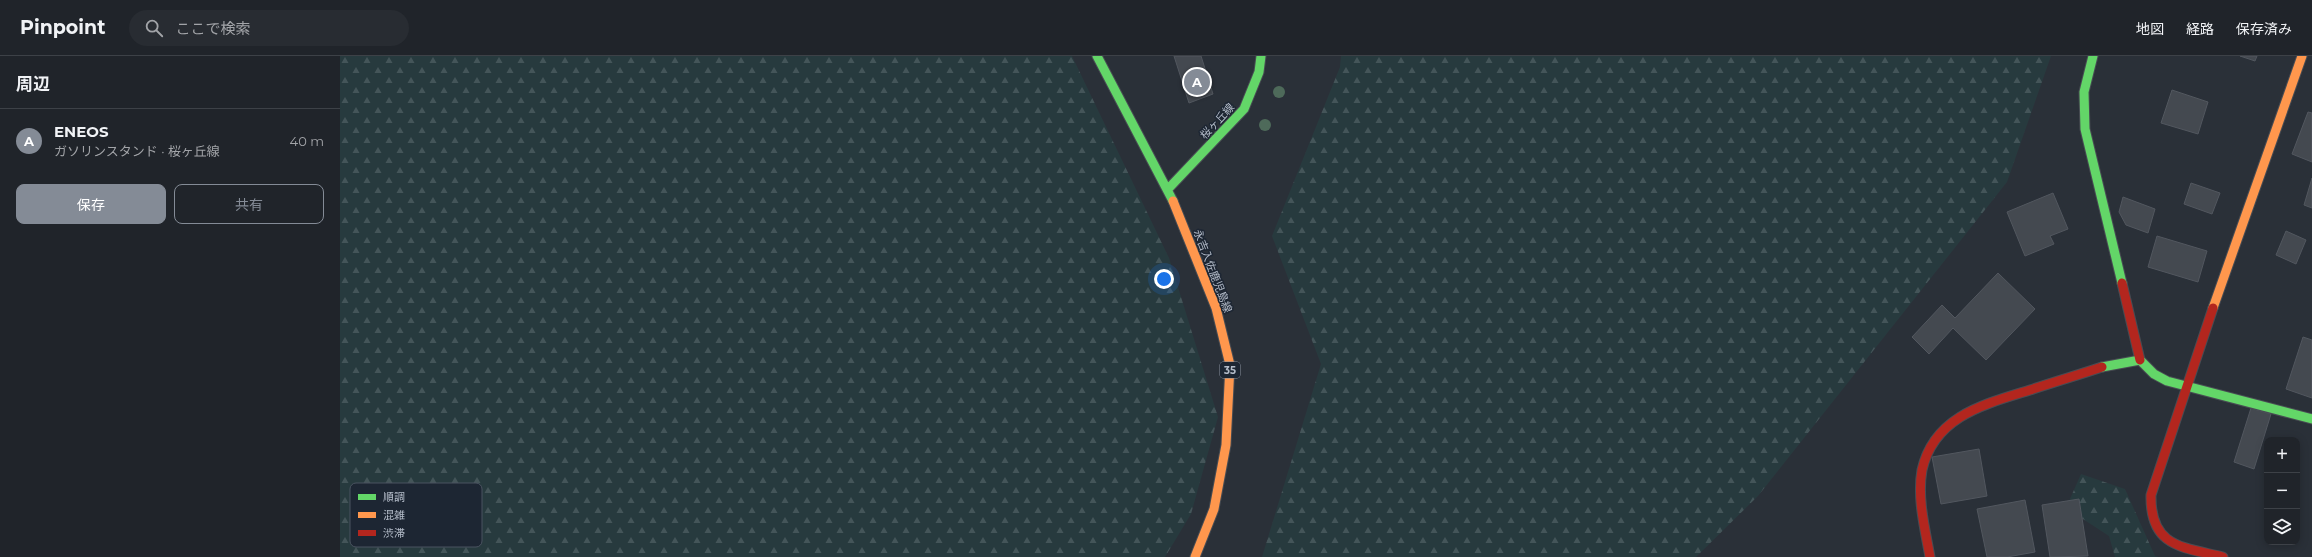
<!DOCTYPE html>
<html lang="ja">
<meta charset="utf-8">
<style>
:root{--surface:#20242a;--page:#282c32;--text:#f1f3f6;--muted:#a2a4a8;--line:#3d4147;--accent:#848b96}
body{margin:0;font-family:Montserrat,"Noto Sans JP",sans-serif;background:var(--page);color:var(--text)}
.controls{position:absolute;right:12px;bottom:12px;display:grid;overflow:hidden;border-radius:8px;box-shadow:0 2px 10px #0003}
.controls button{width:36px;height:36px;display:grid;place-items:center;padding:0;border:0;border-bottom:1px solid var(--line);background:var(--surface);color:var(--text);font:20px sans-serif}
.you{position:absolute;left:824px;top:223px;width:14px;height:14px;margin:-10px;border:3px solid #fff;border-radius:50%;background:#1a73e8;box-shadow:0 0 0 6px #1a73e833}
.badge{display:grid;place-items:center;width:26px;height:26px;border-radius:50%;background:var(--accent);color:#fff;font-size:13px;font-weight:700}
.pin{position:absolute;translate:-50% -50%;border:2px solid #fff;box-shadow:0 1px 4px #0006}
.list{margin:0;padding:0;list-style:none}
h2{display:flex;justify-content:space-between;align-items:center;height:52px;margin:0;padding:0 16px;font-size:17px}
h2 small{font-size:13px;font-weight:400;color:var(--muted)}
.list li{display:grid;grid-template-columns:26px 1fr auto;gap:12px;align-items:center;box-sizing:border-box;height:64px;padding:0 16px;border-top:1px solid var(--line)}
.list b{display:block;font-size:15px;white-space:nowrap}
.list p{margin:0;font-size:13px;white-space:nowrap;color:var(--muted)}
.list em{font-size:13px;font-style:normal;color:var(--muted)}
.actions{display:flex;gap:8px;padding:12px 16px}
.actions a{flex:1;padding:9px 0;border:1px solid var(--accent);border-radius:8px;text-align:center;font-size:14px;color:var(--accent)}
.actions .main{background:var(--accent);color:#fff}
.icon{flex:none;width:22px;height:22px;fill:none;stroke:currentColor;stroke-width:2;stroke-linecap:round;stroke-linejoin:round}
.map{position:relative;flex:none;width:1972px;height:501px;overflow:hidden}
header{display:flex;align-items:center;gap:24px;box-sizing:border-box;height:56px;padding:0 20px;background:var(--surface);border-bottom:1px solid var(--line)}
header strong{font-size:19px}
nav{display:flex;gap:22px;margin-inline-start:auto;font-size:14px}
.search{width:280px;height:36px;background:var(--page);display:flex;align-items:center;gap:10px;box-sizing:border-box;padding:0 14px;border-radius:22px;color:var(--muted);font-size:15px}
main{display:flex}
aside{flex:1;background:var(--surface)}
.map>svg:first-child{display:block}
.forest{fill:url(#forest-firs)}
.building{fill:#444950;stroke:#52575f}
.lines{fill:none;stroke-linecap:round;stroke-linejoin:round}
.fast-casing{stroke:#484c53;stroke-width:11}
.slow-casing{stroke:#484c53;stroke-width:11}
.jam-casing{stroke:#484c53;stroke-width:11}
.fast{stroke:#63d668;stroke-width:9}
.slow{stroke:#ff974d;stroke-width:9}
.jam{stroke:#b3261e;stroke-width:9}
.tree{fill:#4e6a5a}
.labels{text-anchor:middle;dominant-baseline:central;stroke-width:3;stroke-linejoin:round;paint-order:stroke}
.shield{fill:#1d2633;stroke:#878f9c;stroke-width:1}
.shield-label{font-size:10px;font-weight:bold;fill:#b4bcc9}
.street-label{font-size:11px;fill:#b4bcc9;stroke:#1d2633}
.key{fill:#1d2633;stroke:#4a5360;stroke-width:1}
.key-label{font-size:11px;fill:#b4bcc9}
</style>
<header>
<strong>Pinpoint</strong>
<div class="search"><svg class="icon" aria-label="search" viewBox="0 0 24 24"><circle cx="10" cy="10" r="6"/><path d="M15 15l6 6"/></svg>ここで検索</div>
<nav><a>地図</a><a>経路</a><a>保存済み</a></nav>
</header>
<main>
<aside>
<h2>周辺<small></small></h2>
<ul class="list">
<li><span class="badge">A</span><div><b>ENEOS</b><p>ガソリンスタンド · 桜ヶ丘線</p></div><em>40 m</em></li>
</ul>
<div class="actions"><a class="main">保存</a><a>共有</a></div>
</aside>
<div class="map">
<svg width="1972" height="501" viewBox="0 0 1972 501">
<defs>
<pattern id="forest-firs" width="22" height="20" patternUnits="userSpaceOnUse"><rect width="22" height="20" fill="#273a3e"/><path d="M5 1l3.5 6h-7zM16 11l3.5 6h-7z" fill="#445559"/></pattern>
</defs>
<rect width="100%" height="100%" fill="#2a3038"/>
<path class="forest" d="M0,0H732L829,202L878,361L851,458L825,501H0Z
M1001,0H1711L1667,126L1418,440L1356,501H922L981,308L932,180L1000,11Z
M1741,418L1785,433L1815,500L1818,501H1775L1769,480L1726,452Z"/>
<path class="building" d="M834,0H861L873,38L849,47Z
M1900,0H1917L1915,5Z
M1832,34L1868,46L1858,78L1821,67Z
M1968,56L1972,57V106L1952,98Z
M1972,122V152L1964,149Z
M1851,127L1880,137L1872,158L1844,148Z
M1713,137L1728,173L1710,180L1714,188L1685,200L1667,156Z
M1783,141L1815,153L1808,177L1786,169L1779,156Z
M1946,175L1966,184L1956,208L1936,199Z
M1817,180L1867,195L1858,226L1808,211Z
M1658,217L1695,253L1646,304L1613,272L1589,298L1572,281L1602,249L1615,262Z
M1963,281L1972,284V342L1946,333Z
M1911,352L1931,358L1914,413L1894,406Z
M1639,393L1647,440L1601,448L1592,401Z
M1739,443L1748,500L1710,501L1702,449Z
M1685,444L1695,496L1667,501H1647L1637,453Z"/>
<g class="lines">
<g class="fast-casing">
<path id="fast" d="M757,0L833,145
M1753,0L1744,36L1745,73L1782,227
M828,133L904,53L919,16L921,0
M1762,311L1800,304L1814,318L1827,325L1972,363"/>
</g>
<g class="slow-casing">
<path id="slow" d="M833,145L876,252L890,309L886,389L874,453L855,501
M1873,252L1962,0"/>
</g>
<g class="jam-casing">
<path id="jam" d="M1782,227L1800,304
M1873,252L1811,439C1810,491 1842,491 1883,501
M1590,501C1585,473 1577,442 1582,414C1594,360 1645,348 1690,334C1714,326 1738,319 1762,311"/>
</g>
<use href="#fast" class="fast"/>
<use href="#slow" class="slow"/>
<use href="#jam" class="jam"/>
</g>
<g class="tree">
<circle cx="939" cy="36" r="6"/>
<circle cx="925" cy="69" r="6"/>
</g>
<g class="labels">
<rect class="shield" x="880" y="306" width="20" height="16" rx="3"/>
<g class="shield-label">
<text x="890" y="314">35</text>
</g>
<g class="street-label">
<text transform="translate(877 65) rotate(-47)">桜ヶ丘線</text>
<text transform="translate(873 215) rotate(69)">永吉入佐鹿児島線</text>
</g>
</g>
<rect x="10" y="427" width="132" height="64" rx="6" class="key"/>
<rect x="18" y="438" width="18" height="6" fill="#63d668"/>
<rect x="18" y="456" width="18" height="6" fill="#ff974d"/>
<rect x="18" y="474" width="18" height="6" fill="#b3261e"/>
<g class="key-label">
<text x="43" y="445">順調</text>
<text x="43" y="463">混雑</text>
<text x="43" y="481">渋滞</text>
</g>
</svg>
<div class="controls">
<button>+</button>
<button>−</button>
<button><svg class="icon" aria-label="layers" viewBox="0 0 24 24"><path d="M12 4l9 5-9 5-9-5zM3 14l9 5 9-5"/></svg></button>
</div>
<div class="you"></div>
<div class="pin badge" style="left:857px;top:26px">A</div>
</div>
</main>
